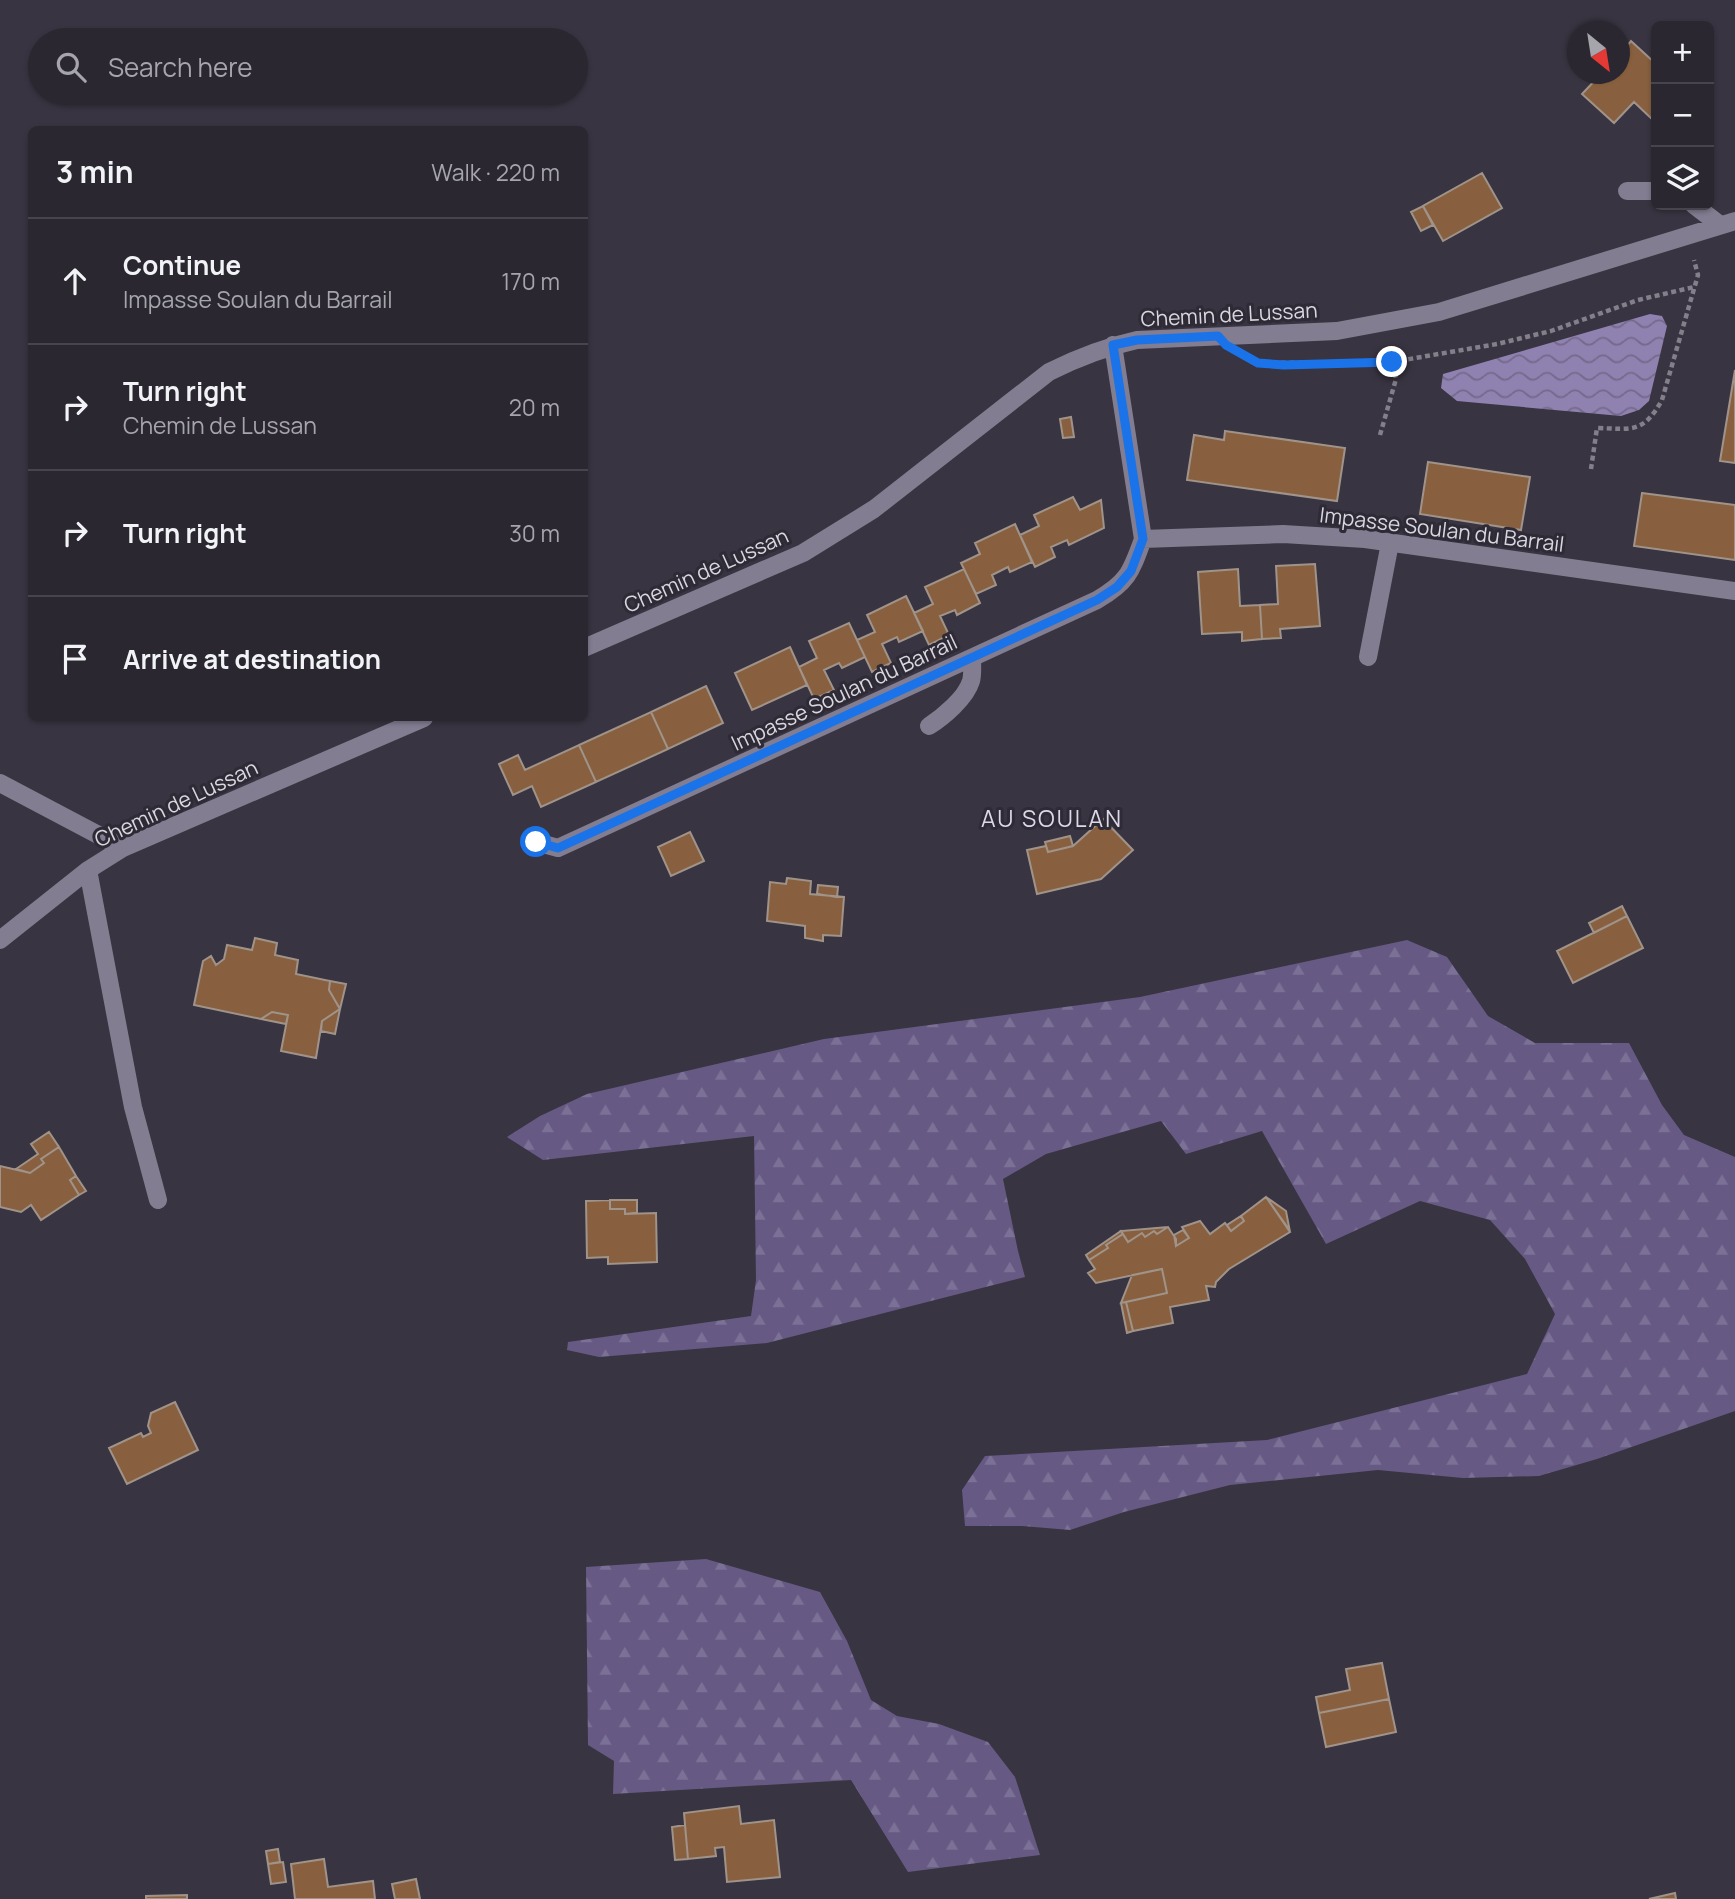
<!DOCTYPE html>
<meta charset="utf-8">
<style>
:root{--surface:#2a2731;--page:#36333d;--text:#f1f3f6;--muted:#a5a5ab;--line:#46444d}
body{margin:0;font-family:Manrope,sans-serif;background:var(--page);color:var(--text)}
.controls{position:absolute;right:21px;top:21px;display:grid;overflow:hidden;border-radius:10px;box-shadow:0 2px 5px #0004}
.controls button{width:63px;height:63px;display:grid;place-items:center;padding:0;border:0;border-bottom:2px solid var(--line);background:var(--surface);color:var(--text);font:35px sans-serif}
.compass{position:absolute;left:1567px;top:21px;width:63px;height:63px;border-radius:50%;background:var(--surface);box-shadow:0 2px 5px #0004;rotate:150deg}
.stop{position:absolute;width:21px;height:21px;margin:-16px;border:5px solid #1a73e8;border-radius:50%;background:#fff}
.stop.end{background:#1a73e8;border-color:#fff;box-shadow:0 2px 7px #0008}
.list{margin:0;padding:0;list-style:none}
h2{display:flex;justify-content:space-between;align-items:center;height:91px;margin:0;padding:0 28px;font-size:30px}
h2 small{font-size:23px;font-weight:400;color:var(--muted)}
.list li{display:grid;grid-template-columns:46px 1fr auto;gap:21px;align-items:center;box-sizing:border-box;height:126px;padding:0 28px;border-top:2px solid var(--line)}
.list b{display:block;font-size:26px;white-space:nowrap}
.list p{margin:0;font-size:23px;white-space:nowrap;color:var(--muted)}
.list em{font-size:23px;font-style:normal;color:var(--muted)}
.icon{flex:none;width:38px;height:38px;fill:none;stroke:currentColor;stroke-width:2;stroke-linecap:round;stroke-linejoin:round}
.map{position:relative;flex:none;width:1735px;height:1899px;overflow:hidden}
.search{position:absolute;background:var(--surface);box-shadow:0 2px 5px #0004;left:28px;top:28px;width:560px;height:77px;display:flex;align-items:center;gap:18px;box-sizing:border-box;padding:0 24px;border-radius:38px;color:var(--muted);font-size:26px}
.panel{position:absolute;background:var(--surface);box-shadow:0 2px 5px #0004;left:28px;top:126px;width:560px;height:595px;border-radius:10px}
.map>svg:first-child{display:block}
.forest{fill:url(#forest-firs)}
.water{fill:url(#water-waves)}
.building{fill:#88603f;stroke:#a09389;stroke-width:2}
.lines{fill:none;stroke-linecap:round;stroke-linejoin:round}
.path{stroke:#83808b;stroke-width:4.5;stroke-dasharray:5 3.5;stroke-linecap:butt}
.minor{stroke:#827d91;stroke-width:18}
.route{stroke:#1a73e8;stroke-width:9}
.labels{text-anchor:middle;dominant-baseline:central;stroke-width:6;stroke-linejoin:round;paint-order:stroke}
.street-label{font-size:21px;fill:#d8d6de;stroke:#2e2a36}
.neighbourhood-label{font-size:23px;letter-spacing:2px;fill:#dcd8e7;stroke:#2e2a36}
</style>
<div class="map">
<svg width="1735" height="1899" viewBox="0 0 1735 1899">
<defs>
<pattern id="forest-firs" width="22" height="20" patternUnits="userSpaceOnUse" patternTransform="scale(1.75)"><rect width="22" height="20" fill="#665984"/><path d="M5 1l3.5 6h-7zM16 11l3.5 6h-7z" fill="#7b7095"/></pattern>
<pattern id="water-waves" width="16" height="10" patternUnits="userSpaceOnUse" patternTransform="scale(1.75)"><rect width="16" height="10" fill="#8f81b0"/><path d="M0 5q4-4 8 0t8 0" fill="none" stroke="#746a8a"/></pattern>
</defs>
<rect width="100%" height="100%" fill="#383441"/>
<path class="forest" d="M1407,940L1447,957L1488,1016L1535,1043H1629L1662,1105L1684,1135L1735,1157V1411L1597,1459L1539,1476L1463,1478L1378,1470L1230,1485L1124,1512L1070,1530L1022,1526H965L962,1490L985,1456L1267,1440L1527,1374L1555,1314L1525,1259L1490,1220L1420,1201L1326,1244L1262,1131L1186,1154L1161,1121L1046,1154L1003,1179L1018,1251L1025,1277L767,1343L599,1357L567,1350L568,1342L751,1316L756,1280L754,1136L543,1160L507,1137L540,1116L587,1094L824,1039L1140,997Z
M706,1559L820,1592L847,1641L871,1700L897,1716L939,1724L988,1742L1015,1777L1040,1855L908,1872L851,1780L613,1794L614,1761L588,1745L586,1567Z"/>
<path class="water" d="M1650,314L1662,316L1667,326L1649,401L1639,410L1621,416L1457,401L1441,388L1443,374Z"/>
<path class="building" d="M1631,41L1656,64V123L1634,102L1614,123L1582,94L1601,74H1620V54Z
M1482,173L1502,208L1443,241L1423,206Z
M1423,206L1433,225L1421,231L1411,212Z
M1735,370V463L1720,461Z
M1071,417L1074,437L1063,438L1060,419Z
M1225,431L1345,448L1337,501L1187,480L1194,435L1224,440Z
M1428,462L1530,477L1521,530L1420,514Z
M1642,493L1735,505V560L1634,546Z
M1073,497L1080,510L1101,500L1104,528L1069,545L1067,540L1051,547L1055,557L1035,567L1020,535L1039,526L1034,515Z
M1015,524L1032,562L1010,572L1008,567L992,575L996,585L976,594L961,563L980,554L975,543Z
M1315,564L1320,626L1280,629L1281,638L1262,639L1260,605L1278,604L1276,566Z
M964,569L980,603L957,615L955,610L940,616L949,635L929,645L914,613L933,604L925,587Z
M1238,569L1240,606L1260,605L1262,639L1242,641V632L1202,634L1198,572Z
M906,596L923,631L899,642L897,637L882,644L891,663L872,672L857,640L875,632L867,615Z
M849,623L865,657L842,668L839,663L824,670L834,690L814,699L799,667L817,658L809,641Z
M790,647L807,685L752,710L735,673Z
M706,686L723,723L668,749L651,712Z
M651,712L668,749L596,782L579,745Z
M579,745L596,782L541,807L532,786L513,795L499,764L518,755L525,770Z
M1103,819L1133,850L1101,879L1037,894L1027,850L1046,846L1048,852L1073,846Z
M690,832L704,861L671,876L658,847Z
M1070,836L1073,846L1048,852L1045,842Z
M787,878L811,881L810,894L844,897L841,936L823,935V941L805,938V926L767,921L770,882L786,884Z
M818,885L838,887L837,897L817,894Z
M1622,906L1627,916L1594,933L1589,923Z
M1627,916L1643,948L1573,983L1557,951Z
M255,938L277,943L275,955L298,960L296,974L330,981L329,990L340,1009L322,1021L316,1058L281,1051L288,1015L272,1012L261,1019L194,1005L203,961L211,956L216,965L224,959L227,945L252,950Z
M330,981L346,984L340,1009L329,990Z
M340,1009L335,1034L321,1031L322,1021Z
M272,1012L288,1015L286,1024L261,1019Z
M49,1132L59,1147L41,1159L44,1163L30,1173L16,1169L38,1154L31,1144Z
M59,1147L76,1176L70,1180L79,1195L41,1220L31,1205L21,1212L0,1207V1166L30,1173L44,1163L41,1159Z
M76,1176L86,1191L79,1195L70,1180Z
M1266,1197L1286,1211L1290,1232L1288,1228Z
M1266,1197L1290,1232L1229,1269L1216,1282L1215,1287L1206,1286L1209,1300L1170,1307L1173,1323L1133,1331L1126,1302L1167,1293L1162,1269L1096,1283L1088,1273L1095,1269L1089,1260L1108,1248L1106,1245L1123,1234L1128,1242L1142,1233L1145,1237L1154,1231L1157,1234L1168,1227L1176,1239V1246L1189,1238L1182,1227L1200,1221L1210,1234L1225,1223L1231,1231L1244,1221L1241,1216Z
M610,1200H637V1213L625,1214V1209H610Z
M610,1200V1209H625V1214L656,1213L657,1262L608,1264V1257L587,1258L586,1201Z
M1241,1216L1244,1221L1231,1231L1227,1225Z
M1168,1227L1157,1234L1154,1231L1145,1237L1142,1233L1128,1242L1121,1231Z
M1183,1230L1189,1238L1176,1246L1174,1235Z
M1121,1231L1123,1234L1106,1245L1108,1248L1089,1260L1086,1255Z
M1162,1269L1167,1293L1121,1303L1132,1275Z
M1126,1302L1133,1331L1127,1333L1121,1303Z
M175,1402L198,1450L127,1484L109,1448L141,1433L143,1437L151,1433L148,1426L151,1413Z
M1382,1663L1389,1699L1319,1713L1316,1697L1350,1690L1346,1669Z
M1389,1699L1396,1732L1326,1747L1319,1713Z
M739,1806L741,1824L774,1820L780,1877L727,1882L724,1847L715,1848L716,1856L688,1859L684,1813Z
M685,1825L688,1859L675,1860L672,1827Z
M278,1849L280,1862L268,1864L266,1851Z
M324,1859L328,1887L373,1881L375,1899H295L291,1864Z
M283,1862L286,1882L271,1884L268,1864Z
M416,1879L420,1899H395L392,1884Z
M1675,1893L1676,1899H1649Z
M187,1895V1899H146V1896Z"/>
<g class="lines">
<path class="path" d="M1264,363L1392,362L1497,344L1551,331L1638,300L1694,287
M1380,435L1396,379L1392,362
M1591,469L1597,428C1632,429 1643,434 1662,400L1698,275L1694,260"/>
<path class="minor" d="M1627,191H1656
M1694,205L1720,225
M1113,345L1143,539L1283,534L1365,539L1735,591
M584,648L803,553L874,509L1049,372C1077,358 1105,347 1137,340L1337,331L1439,312L1735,221
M1368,657L1390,543
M929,726C943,717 966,698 971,681C973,674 972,665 972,658
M0,783L123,848
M536,842L558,848L1097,600C1128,582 1131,572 1143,539
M88,870L133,1107L158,1200
M0,940L88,870L123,848L424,718"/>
</g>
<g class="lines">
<path class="route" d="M536,842L558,848L1097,600L1117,587L1131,571L1143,539L1113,345L1137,340L1218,336L1226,345L1258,363L1284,365L1392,362"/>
</g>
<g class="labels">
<g class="street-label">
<text transform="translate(1229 314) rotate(-3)">Chemin de Lussan</text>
<text transform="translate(1442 529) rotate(7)">Impasse Soulan du Barrail</text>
<text transform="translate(706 570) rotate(-24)">Chemin de Lussan</text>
<text transform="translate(844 692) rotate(-25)">Impasse Soulan du Barrail</text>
<text transform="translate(176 803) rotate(-25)">Chemin de Lussan</text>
</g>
<g class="neighbourhood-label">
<text x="1052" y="818">AU SOULAN</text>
</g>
</g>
</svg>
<div class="controls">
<button>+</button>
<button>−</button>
<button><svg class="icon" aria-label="layers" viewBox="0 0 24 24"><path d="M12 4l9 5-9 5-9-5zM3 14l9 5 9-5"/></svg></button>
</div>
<svg class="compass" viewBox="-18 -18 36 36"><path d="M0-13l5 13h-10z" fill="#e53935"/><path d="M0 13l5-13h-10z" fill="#a5a5ab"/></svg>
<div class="stop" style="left:536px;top:842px"></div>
<div class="stop end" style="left:1392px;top:362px"></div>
<div class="search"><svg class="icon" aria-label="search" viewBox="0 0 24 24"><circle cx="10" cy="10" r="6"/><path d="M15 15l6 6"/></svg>Search here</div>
<section class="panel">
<h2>3 min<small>Walk · 220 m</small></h2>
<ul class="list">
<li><svg class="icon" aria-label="ahead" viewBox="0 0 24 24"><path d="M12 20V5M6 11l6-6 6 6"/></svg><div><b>Continue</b><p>Impasse Soulan du Barrail</p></div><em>170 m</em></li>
<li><svg class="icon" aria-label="right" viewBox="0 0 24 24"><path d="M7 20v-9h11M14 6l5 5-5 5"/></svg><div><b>Turn right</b><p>Chemin de Lussan</p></div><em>20 m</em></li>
<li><svg class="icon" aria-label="right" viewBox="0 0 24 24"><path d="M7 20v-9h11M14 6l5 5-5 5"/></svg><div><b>Turn right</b></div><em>30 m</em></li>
<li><svg class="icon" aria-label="arrive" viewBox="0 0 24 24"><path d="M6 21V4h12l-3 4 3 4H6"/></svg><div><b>Arrive at destination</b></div></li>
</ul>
</section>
</div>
